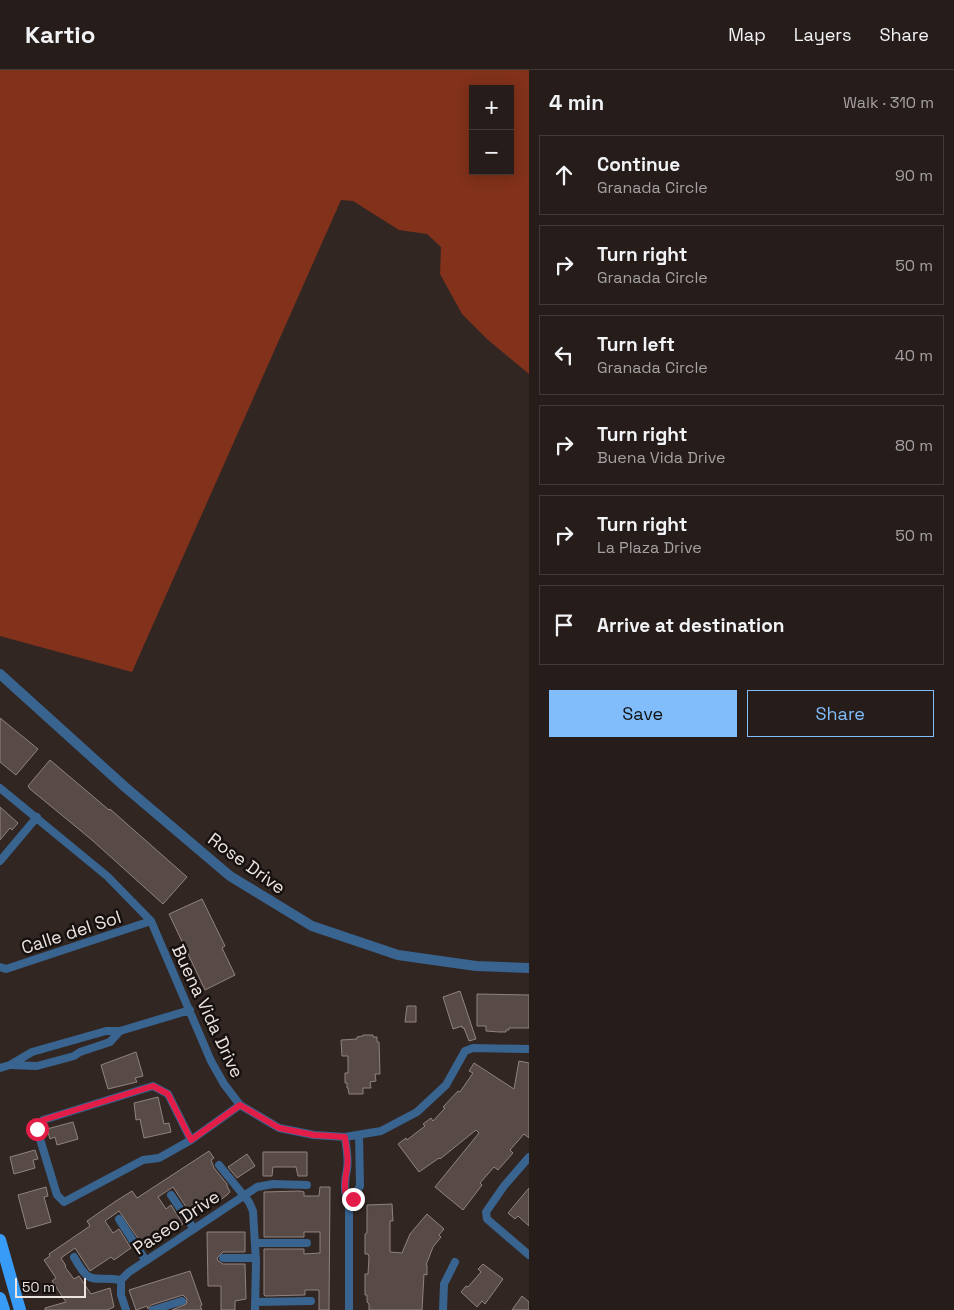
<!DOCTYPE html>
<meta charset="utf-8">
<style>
:root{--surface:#261c1a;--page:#2e2523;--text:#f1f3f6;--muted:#a4a1a2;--line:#423a39;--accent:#80bdfa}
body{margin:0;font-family:"Space Grotesk",sans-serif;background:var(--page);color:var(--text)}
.controls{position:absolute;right:15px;top:15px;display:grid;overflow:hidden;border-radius:0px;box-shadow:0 2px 12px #0003}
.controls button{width:45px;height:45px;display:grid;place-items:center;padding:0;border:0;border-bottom:1px solid var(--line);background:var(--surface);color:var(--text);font:25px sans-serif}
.scale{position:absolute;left:15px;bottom:12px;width:71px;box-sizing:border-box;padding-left:5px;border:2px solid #ece4e1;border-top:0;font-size:14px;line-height:18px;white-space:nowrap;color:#ece4e1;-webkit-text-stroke:4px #16110f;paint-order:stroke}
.stop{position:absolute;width:15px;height:15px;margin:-11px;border:4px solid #e11d48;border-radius:50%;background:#fff}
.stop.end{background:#e11d48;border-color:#fff;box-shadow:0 1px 5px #0008}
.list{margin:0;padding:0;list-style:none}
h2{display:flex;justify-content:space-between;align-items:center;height:65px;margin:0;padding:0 20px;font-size:21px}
h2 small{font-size:16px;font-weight:400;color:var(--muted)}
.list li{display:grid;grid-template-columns:32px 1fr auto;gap:15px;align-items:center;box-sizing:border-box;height:80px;margin:0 10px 10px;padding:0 10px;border:1px solid var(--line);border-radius:0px}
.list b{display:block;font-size:19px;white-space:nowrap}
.list p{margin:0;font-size:16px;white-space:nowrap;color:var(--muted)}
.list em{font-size:16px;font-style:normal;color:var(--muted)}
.actions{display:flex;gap:10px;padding:15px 20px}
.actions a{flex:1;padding:11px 0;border:1px solid var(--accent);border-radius:0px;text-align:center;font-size:18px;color:var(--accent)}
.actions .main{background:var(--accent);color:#111}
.icon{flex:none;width:28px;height:28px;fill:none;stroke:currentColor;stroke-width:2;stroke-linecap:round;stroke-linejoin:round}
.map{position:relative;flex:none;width:529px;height:1240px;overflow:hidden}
header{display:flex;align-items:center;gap:30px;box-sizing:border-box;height:70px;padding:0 25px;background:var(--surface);border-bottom:1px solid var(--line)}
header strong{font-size:24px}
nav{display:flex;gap:28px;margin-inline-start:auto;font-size:18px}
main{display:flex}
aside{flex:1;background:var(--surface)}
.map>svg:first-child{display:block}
.green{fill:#82311a;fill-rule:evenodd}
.building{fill:#584b47;stroke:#90827e}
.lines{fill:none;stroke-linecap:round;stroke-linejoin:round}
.minor{stroke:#38648f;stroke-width:8}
.tertiary{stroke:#38648f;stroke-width:10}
.primary{stroke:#389cf6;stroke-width:12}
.route{stroke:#e11d48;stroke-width:6}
.labels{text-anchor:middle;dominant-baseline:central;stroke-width:5;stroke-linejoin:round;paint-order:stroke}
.street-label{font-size:18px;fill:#ece4e1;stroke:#16110f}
</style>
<header>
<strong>Kartio</strong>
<nav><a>Map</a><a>Layers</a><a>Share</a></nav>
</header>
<main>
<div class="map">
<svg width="529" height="1240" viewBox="0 0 529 1240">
<rect width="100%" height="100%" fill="#322623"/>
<path class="green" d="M0,0H529V304L487,269L462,244L440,204L441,177L427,164L399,160L353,131L341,130L132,602L0,566ZM473,19H510V101H473Z"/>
<path class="building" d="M0,648L38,679L16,705L0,692Z
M50,690L109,740L110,739L187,807L163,834L92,770L30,719L28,716Z
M0,737L18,753L12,760L10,758L0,770Z
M202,829L225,876L222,878L235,905L205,920L169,844Z
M460,921L476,969L469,971L464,958H462V956L453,959L443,927Z
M477,924L529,925V958H509V960H506V962H499L486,961V956H477Z
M407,936H416V952H405Z
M363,965H373V967H377V972H379L380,1004H375L376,1011L370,1012L371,1018H363V1024H349L348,1018H347V1013H345V1003H348V986H342L341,970L357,969V967L363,966Z
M136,982L143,1006L135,1008L137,1012L108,1019L101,995Z
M519,991L529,993V1068L524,1064L510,1080L513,1083L498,1100L494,1097L480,1113L482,1115L463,1140L435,1117L479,1063L476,1060L440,1089L439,1088L419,1102L398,1074L406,1068L407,1070L425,1056L423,1054L431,1048L433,1051L445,1038L443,1037L458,1021L460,1022L473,1003L469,1001L474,993L514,1019Z
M158,1027L164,1054L169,1053L171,1062L144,1068L140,1049L136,1050L134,1033Z
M73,1052L78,1069L57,1075L55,1067L50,1069L47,1059Z
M35,1080L38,1089L33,1090L35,1098L14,1104L10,1087Z
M209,1081L214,1088L211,1090L214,1098L227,1114V1116L230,1122L227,1125L215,1134L209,1126L188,1140L173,1117L158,1127L166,1139L171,1135L183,1154L146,1180L119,1141L105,1151L113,1163L119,1159L131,1178L114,1190L111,1187L90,1201L75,1178L61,1188L66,1196L65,1197L74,1209L79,1206L91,1224L110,1218L114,1237L107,1240H45V1238L66,1232L52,1211L56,1208L44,1190L50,1186L49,1184L90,1156L87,1151L116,1131L132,1121L137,1128Z
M263,1082H307V1106H298L296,1097H273L272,1106H263Z
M247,1084L255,1096L237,1108L228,1097Z
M46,1117L48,1126L44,1127L51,1152L27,1159L18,1125Z
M320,1117H330L329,1240H319V1220H305V1225L265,1226L264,1225V1179H304V1184L320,1183V1162H304V1167H264V1122L300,1121L304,1122V1126H319Z
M529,1118V1156L518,1146L515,1149L508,1143Z
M392,1134L393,1151H390V1182L402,1183L410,1164L427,1144L444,1159L439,1165L441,1167L433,1177L426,1195H427V1205L424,1204L422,1240H369V1234L367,1232V1225H365V1204H368L369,1187L368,1184H365V1164L367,1163V1135Z
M207,1162H245V1182H223L217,1188L218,1191L223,1194H245L246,1229L235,1231V1240H221V1216H208Z
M483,1194L503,1209L485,1234L482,1231L477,1237L461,1222L466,1216L468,1217L481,1202L478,1199Z
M190,1201L202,1235L200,1236L202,1240H172L186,1234L187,1229L183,1225L151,1235L148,1239L147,1236L136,1240L129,1220Z
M522,1226L529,1232V1240H512Z"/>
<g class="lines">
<path class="minor" d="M0,718L107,806L151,851L211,991L224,1014L240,1035L279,1058L314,1065L345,1067L381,1061L417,1042L446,1015L465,981L473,978L529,979
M0,791L37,747
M0,897L6,899L151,851
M11,995L37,996L74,986L80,982L110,972L120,961
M0,998L10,995L32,982L106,961H120L190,940
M345,1067C346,1077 349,1090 347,1099C344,1113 344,1122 349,1135V1240
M191,1070L168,1024L153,1016L43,1050L37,1059L57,1125L64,1132L143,1090L159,1088L191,1070L240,1035
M529,1087L504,1116L486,1142L487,1149L529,1185
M219,1095L249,1132L253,1141L256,1192L255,1240
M171,1125L194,1159
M349,1135L360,1116L359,1065
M119,1149L146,1191
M255,1173H307
M74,1187C91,1218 92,1205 121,1210
M223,1188H256
M121,1210L129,1202L257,1117L273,1114L307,1115
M121,1210V1225L126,1240
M255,1232L311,1231
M153,1240L182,1231
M443,1240L444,1214L455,1192"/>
<path class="tertiary" d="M0,604L125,717L230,806L312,856L398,885L476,896L529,898"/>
<path class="primary" d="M0,1170L20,1240
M0,1228L4,1240"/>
</g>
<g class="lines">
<path class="route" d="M37,1059L43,1050L153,1016L168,1024L191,1070L240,1035L279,1058L314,1065L345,1067C346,1077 349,1089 347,1099C344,1113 344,1122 349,1135L353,1129"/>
</g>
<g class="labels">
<g class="street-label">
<text transform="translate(247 793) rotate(36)">Rose Drive</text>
<text transform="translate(71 862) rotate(-18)">Calle del Sol</text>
<text transform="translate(208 941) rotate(65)">Buena Vida Drive</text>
<text transform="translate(176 1152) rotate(-34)">Paseo Drive</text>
</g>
</g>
</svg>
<div class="controls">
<button>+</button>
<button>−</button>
</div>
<div class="scale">50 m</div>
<div class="stop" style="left:37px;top:1059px"></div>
<div class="stop end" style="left:353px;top:1129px"></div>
</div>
<aside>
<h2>4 min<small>Walk · 310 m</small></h2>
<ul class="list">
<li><svg class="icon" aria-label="ahead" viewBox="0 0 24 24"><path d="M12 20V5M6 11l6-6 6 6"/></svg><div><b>Continue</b><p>Granada Circle</p></div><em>90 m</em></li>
<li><svg class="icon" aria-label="right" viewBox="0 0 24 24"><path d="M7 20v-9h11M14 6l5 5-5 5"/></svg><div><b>Turn right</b><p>Granada Circle</p></div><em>50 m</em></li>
<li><svg class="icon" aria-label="left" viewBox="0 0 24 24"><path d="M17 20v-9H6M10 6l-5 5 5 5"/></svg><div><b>Turn left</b><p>Granada Circle</p></div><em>40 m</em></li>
<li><svg class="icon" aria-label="right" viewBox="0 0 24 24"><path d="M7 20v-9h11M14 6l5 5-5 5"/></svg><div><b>Turn right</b><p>Buena Vida Drive</p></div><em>80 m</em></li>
<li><svg class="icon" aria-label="right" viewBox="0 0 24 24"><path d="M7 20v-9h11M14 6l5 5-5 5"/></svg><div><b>Turn right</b><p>La Plaza Drive</p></div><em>50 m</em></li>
<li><svg class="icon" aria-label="arrive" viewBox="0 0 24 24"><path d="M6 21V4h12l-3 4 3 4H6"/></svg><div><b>Arrive at destination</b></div></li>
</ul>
<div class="actions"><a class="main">Save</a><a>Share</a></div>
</aside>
</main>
